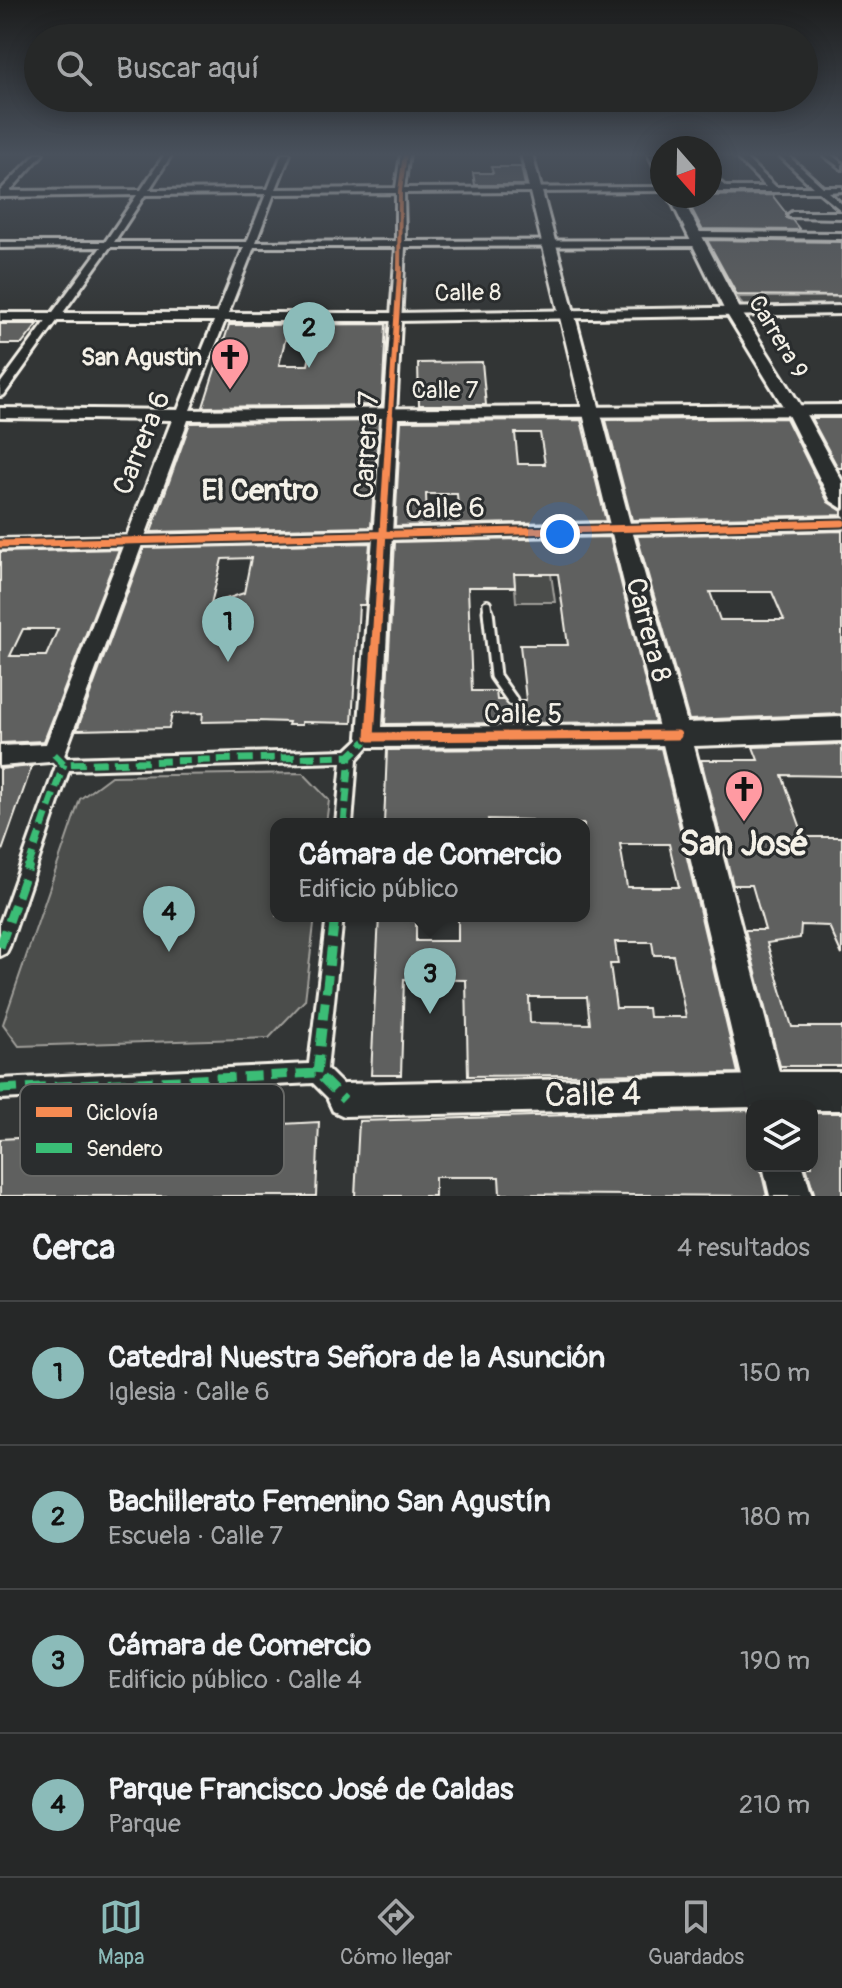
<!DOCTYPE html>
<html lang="es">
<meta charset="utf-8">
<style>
:root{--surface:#262828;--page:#323434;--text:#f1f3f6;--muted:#a4a6a8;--line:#424445;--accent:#8bbbb9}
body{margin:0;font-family:Pangolin,sans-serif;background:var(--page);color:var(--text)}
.controls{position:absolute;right:24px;bottom:24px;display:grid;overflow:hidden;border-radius:16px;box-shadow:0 4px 20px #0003}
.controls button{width:72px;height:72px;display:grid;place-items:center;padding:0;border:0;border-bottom:2px solid var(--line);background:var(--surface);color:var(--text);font:40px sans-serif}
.compass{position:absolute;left:650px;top:136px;width:72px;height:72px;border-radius:50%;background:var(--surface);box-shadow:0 4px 20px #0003;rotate:160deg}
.you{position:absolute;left:560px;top:534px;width:28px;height:28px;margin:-20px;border:6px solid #fff;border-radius:50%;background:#1a73e8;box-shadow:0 0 0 12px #1a73e833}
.badge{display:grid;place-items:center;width:52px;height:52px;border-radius:50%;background:var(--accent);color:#111;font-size:26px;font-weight:700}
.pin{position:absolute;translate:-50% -66px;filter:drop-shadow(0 2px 4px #0008)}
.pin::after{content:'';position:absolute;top:42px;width:28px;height:24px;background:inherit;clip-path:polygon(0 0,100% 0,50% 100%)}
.popup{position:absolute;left:270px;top:818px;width:320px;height:104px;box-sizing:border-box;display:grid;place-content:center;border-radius:16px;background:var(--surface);filter:drop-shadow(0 2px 6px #0005);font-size:26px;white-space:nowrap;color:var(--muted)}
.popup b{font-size:30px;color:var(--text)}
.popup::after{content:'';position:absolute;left:50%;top:100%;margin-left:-16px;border:16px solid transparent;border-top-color:var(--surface)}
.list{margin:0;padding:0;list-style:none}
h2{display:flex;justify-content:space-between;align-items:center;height:104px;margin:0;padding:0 32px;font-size:34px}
h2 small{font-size:26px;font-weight:400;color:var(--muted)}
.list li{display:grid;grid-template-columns:52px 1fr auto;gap:24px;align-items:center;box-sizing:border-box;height:144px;padding:0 32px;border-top:2px solid var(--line)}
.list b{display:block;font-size:30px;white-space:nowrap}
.list p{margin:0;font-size:26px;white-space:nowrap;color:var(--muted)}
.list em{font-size:26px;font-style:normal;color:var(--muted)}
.icon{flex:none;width:44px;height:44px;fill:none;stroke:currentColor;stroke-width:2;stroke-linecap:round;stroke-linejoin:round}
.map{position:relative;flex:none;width:842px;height:1196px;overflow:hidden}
.search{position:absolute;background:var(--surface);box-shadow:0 4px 20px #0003;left:24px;right:24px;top:24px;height:88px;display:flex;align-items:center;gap:20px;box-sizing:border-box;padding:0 28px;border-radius:44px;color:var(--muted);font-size:30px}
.sheet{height:680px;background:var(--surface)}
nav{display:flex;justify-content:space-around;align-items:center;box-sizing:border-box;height:112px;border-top:2px solid var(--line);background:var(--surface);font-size:22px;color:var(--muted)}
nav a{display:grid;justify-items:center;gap:4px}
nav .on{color:var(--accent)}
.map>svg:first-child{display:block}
.green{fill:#4b4d4c;stroke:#a09f9a;stroke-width:2}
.building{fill:#5f605f;stroke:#f4f1e8;stroke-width:2;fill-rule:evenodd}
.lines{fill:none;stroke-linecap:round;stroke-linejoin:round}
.service-far1-casing{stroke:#f4f1e8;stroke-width:12}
.service-casing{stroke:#f4f1e8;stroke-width:15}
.pedestrian-casing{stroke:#f4f1e8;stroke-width:6}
.minor-casing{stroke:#f4f1e8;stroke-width:6}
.tertiary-casing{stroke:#f4f1e8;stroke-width:6}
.secondary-casing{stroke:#f4f1e8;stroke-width:6}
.service-far1{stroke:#2a2d2e;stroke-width:7}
.service{stroke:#2a2d2e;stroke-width:9}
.pedestrian{fill:#2a2d2e;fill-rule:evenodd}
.minor{fill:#2a2d2e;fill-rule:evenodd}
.tertiary{fill:#2a2d2e;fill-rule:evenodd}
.secondary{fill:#2a2d2e;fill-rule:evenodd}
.quiet-far1{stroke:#3abd76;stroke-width:7;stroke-dasharray:14 7;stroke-linecap:butt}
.quiet{stroke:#3abd76;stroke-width:9;stroke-dasharray:18 9;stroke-linecap:butt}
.cycleway-far3-casing{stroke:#2a2d2e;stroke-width:7}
.cycleway-far2-casing{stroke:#2a2d2e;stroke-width:8}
.cycleway-far1-casing{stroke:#2a2d2e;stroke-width:11}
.cycleway-casing{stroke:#2a2d2e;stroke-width:14}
.cycleway-far3{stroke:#f68b52;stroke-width:4}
.cycleway-far2{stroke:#f68b52;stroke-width:5}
.cycleway-far1{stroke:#f68b52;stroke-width:7}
.cycleway{stroke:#f68b52;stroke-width:9}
.labels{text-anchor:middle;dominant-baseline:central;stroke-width:6;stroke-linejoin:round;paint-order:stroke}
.far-street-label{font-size:24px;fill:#f4f1e8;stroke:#2a2d2e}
.far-poi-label{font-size:24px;font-weight:bold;fill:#f4f1e8;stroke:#2a2d2e;text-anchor:end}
.street-label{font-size:28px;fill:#f4f1e8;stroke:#2a2d2e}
.neighbourhood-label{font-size:30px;font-weight:bold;fill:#f4f1e8;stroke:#2a2d2e}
.near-poi-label{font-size:34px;font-weight:bold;fill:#f4f1e8;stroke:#2a2d2e}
.near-street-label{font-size:34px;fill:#f4f1e8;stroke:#2a2d2e}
.key{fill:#2a2d2e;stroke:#676866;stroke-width:2}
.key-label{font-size:22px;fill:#f4f1e8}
</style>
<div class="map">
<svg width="842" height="1196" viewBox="0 0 842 1196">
<rect width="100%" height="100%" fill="#323535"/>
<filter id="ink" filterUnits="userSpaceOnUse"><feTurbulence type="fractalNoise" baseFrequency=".0125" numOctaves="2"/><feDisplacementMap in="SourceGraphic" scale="16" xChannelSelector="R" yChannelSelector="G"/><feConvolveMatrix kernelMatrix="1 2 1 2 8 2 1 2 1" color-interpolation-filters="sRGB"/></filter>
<g filter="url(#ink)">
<path class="green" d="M738,297H842V306H743Z
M514,574H551L555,602H516Z
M303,773L329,800L326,824H276V916H315L305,1000L269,1038L19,1046L3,1024L80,799L111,776Z"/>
<path class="building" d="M491,167H521L525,185H475L473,173H493Z
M772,195L786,213V218L792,220L800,230L702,229L685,196Z
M707,240L842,242V296L737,295Z
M0,324H38L22,344H0Z
M386,324L382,405L203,407L229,325ZM287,333H315L308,365H279Z
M482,362L486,405H419L418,363Z
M786,418L828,502L842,511V515L632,520L606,420Z
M811,418H842V468H838Z
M581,420L606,521L395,526L401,421ZM515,433H540L545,464H518ZM426,494H457L459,521L427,519Z
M379,421L371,527L151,532L190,423Z
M842,531V714L689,720L637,536ZM710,592H772L784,620H720Z
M610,537L655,722L385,724L395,542ZM514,574H558L568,645H520L526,700H519L512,707L503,700H497L496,691H472L468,587H515Z
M370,543L365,605H359L352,723L302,722V725H288L289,722L256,721L202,722L203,713L172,714L169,728L77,730L144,548ZM251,558L244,593L211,604L222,559Z
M119,549L44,741L0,743V552ZM23,629H58L46,656H10Z
M842,744V776L782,775L804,837H842V955L829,926L801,925L800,938L767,943L792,1027H842V1066H780L745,930H765L752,885H733L701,760H758L753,747Z
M661,748L738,1073L468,1076L466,980L404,979L401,1075H371L379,916H416V941H458V916H584V824H531V820L488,819L489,824H384L387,750ZM620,844H669L679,887H627ZM615,942H652L654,955H673L686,1017H649L648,1008H616L610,964H618ZM529,997H587L590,1024L530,1023Z
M32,766L2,851H0V769Z
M747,1110L752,1117V1166H760L767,1196L500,1194L499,1177H435V1196H355L359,1121Z
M812,1113H842V1196H815L806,1166H812Z
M319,1122L316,1196H0V1139Z"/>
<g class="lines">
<g class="service-far1-casing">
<path id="service-far1" d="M487,604L488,613"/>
</g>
<g class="service-casing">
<path id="service" d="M488,611L495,676L512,700"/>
</g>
<g class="pedestrian-casing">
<path id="pedestrian" d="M370,731L375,733L377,737L357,759L352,824H336L342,762L69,770L9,947L6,953L0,956V923L56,766L47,754L49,750C58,747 61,752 67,758L347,750L365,733Z
M327,916H343L327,1069L351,1093L354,1100L351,1107L344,1110L337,1107L313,1083L0,1099V1079L309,1064Z"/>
</g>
<g class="minor-casing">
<path id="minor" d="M36,154H43L10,191L141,190L165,154H172L149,190L268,189L282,154H290L276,189L396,188L401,154H409L404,188L662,187V191L404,193L405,241L698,240L703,243L698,246L405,247L396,414L390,418L384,414L396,247H254L188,415L182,419L176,415L244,247H110L4,395L0,396V384L101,247L0,248V242H105L137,195L0,197V191ZM396,193V241L256,242L274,194ZM266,194L247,242H114L145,195Z
M733,154H741L776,187H813L778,154H786L823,187H842V191L828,192L842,204V211L819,192H710V188H717L710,180V174L726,187H766Z
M822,154H830L842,163V169Z
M792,212H842V218L789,217L788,215Z
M694,232L842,233V239L691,237L690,235Z
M842,518V528L0,549V539Z"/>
</g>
<g class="tertiary-casing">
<path id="tertiary" d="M842,306V314L396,321H0V313H396Z
M842,405V415L398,418L382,727L677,725L685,728L689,735L685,742L677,745L370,747L362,744L358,737L382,418L188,420L62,761L0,766V746L46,744L172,420L0,418V408L182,410Z
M764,1075L775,1080L780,1091L775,1102L752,1107L344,1116L333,1111L328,1100L333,1089L344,1084Z"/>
</g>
<g class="secondary-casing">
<path id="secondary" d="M521,154H532L631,527L687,723L842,717V741L694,746L779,1072H842V1110H812V1106H752V1114L749,1106C675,788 596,472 521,154Z
M648,154H659L662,174L658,173Z
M669,196H681L741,311L804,411L842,481V508L831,501L786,411L725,311Z
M763,1166H803L812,1196H770Z"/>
</g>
<use href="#service-far1" class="service-far1"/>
<use href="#service" class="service"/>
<use href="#pedestrian" class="pedestrian"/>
<use href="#minor" class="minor"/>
<use href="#tertiary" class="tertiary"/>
<use href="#secondary" class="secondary"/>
<path class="quiet-far1" d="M54,754L64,764L350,756
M344,824L350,756L370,737
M28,867L64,764"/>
<path class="quiet" d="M0,947L29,865
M317,1073L335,916
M0,1089L317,1073L344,1100"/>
<g class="cycleway-far3-casing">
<path id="cycleway-far3" d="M399,270L400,191L405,154"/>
</g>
<g class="cycleway-far2-casing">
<path id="cycleway-far2" d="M390,419L400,268"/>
</g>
<g class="cycleway-far1-casing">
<path id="cycleway-far1" d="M0,544L842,523
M378,613L390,417"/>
</g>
<g class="cycleway-casing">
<path id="cycleway" d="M378,611L370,737L677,735"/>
</g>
<use href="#cycleway-far3" class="cycleway-far3"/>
<use href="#cycleway-far2" class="cycleway-far2"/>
<use href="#cycleway-far1" class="cycleway-far1"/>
<use href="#cycleway" class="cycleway"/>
</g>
</g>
<linearGradient id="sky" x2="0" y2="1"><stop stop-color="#1c1d1d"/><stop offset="0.48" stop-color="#49515c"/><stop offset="1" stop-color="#49515c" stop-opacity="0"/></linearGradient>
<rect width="842" height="322" fill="url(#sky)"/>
<defs>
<g id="church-pin" transform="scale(2)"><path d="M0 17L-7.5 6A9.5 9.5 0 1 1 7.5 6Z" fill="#ff9aa2" stroke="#2a2d2e"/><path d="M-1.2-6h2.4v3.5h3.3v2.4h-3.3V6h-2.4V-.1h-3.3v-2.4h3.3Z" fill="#111"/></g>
</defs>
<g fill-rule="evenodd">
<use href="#church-pin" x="230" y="357"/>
<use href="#church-pin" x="744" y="789"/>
</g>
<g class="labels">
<g class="far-street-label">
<text transform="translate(468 293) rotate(-1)">Calle 8</text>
<text transform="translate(778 337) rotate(59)">Carrera 9</text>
<text x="445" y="390">Calle 7</text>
</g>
<g class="far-poi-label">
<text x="202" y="357">San Agustin</text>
</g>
<g class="street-label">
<text transform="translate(142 443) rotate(-68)">Carrera 6</text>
<text transform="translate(367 445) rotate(-87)">Carrera 7</text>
<text transform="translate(445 509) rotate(-1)">Calle 6</text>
<text transform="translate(648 630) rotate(75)">Carrera 8</text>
<text x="523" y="714">Calle 5</text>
</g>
<g class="neighbourhood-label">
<text x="260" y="490">El Centro</text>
</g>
<g class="near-poi-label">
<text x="744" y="844">San José</text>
</g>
<g class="near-street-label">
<text transform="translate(593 1095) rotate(-1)">Calle 4</text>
</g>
</g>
<rect x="20" y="1084" width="264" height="92" rx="12" class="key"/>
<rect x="36" y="1107" width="36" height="10" fill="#f68b52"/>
<rect x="36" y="1143" width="36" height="10" fill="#3abd76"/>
<g class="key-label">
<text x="86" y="1120">Ciclovía</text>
<text x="86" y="1156">Sendero</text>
</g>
</svg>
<div class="controls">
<button><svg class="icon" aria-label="layers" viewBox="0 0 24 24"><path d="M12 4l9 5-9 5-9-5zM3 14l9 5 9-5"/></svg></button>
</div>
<svg class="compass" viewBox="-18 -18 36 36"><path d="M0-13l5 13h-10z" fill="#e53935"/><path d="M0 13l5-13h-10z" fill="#a4a6a8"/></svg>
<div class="you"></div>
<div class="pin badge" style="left:228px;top:662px">1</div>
<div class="pin badge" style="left:309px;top:368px">2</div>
<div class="pin badge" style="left:430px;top:1014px">3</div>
<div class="popup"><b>Cámara de Comercio</b>Edificio público</div>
<div class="pin badge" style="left:169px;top:952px">4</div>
<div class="search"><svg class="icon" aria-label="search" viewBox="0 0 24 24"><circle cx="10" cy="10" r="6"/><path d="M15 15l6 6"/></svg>Buscar aquí</div>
</div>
<section class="sheet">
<h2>Cerca<small>4 resultados</small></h2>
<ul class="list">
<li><span class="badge">1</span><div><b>Catedral Nuestra Señora de la Asunción</b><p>Iglesia · Calle 6</p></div><em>150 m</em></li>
<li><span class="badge">2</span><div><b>Bachillerato Femenino San Agustín</b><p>Escuela · Calle 7</p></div><em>180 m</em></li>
<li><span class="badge">3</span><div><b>Cámara de Comercio</b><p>Edificio público · Calle 4</p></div><em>190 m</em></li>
<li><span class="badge">4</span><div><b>Parque Francisco José de Caldas</b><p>Parque</p></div><em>210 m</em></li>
</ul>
</section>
<nav>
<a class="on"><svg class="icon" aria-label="map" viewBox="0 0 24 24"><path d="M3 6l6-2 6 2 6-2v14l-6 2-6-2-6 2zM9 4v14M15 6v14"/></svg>Mapa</a>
<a><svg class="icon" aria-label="directions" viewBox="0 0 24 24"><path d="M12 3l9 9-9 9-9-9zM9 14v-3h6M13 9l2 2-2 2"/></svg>Cómo llegar</a>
<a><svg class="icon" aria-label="saved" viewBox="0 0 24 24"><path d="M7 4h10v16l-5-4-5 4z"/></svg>Guardados</a>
</nav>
